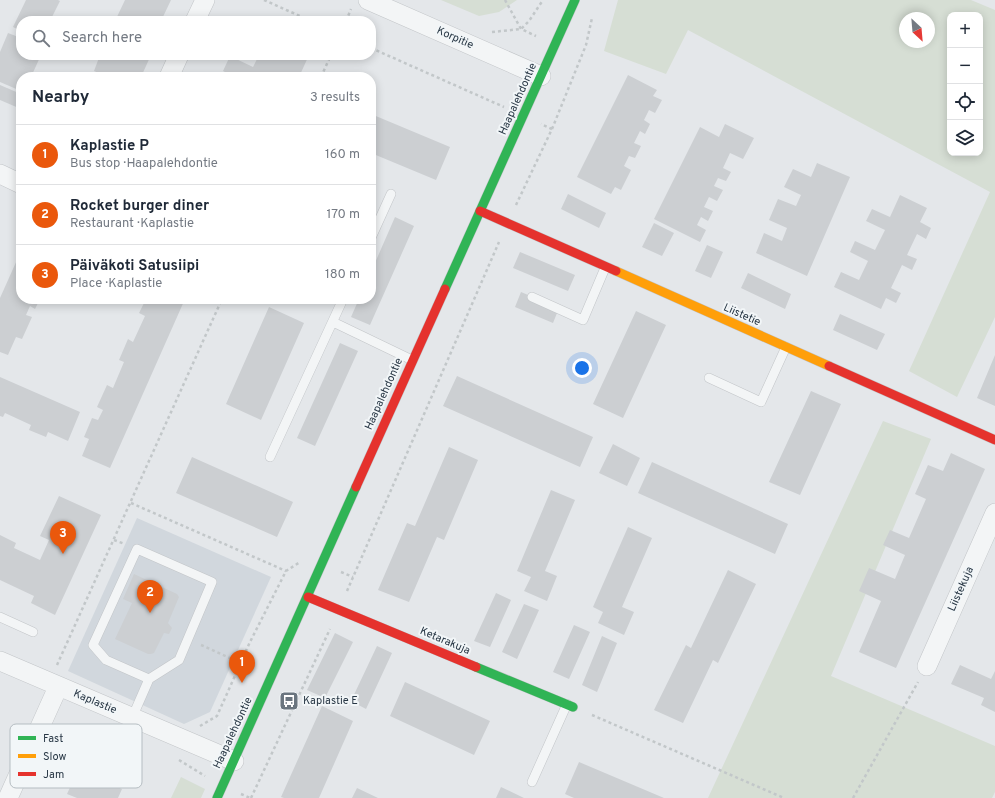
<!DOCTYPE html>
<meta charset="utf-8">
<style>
:root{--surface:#fff;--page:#f6f6f7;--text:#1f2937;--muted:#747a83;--line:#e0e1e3;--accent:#ea580c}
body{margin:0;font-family:Overpass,sans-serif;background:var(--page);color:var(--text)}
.controls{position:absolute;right:12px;top:12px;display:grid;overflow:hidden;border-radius:8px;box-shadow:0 2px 10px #0003}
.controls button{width:36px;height:36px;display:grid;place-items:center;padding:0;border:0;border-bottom:1px solid var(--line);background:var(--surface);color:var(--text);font:20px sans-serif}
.compass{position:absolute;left:899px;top:12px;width:36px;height:36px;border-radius:50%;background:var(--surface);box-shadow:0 2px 10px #0003;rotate:154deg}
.you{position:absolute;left:582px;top:368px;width:14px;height:14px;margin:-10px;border:3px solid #fff;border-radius:50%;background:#1a73e8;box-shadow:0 0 0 6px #1a73e833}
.badge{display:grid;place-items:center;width:26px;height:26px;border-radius:50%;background:var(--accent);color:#fff;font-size:13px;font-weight:700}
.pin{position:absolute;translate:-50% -33px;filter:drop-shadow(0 1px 2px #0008)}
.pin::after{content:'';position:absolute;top:21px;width:14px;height:12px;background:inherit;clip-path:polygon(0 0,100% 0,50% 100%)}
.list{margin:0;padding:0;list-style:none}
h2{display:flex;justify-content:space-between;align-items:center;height:52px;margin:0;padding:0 16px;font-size:17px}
h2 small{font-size:13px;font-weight:400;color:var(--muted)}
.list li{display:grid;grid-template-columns:26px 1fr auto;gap:12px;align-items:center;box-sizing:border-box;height:60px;padding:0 16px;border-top:1px solid var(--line)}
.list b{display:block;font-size:15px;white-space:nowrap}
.list p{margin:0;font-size:13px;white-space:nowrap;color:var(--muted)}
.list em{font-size:13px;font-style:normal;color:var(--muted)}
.icon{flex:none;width:22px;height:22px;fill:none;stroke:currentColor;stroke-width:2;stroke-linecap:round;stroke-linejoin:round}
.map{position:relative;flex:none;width:995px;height:798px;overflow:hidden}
.search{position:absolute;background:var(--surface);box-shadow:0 2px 10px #0003;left:16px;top:16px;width:360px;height:44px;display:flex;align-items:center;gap:10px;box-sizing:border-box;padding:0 14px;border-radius:16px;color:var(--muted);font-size:15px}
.panel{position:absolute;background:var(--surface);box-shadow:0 2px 10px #0003;left:16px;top:72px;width:360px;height:232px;border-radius:16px}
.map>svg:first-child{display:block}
.built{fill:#d1d7dd}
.green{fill:#d6ded4;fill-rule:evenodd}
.building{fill:#cccfd2}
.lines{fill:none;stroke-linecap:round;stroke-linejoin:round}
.lane-casing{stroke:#c2c5c8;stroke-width:10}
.street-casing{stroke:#c2c5c8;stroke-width:20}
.fast-casing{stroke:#c2c5c8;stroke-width:10}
.slow-casing{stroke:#c2c5c8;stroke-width:10}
.jam-casing{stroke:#c2c5c8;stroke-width:10}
.path{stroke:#c2c7c9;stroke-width:2.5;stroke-dasharray:3 3;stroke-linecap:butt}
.lane{stroke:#f3f5f6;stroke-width:9}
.street{stroke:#f3f5f6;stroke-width:19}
.fast{stroke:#30b455;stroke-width:9}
.slow{stroke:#ff9f0a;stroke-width:9}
.jam{stroke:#e5322d;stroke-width:9}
.labels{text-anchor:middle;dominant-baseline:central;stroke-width:4;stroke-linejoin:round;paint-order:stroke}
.street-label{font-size:11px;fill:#283745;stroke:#f2f6f8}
.poi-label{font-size:11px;fill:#283745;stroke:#f2f6f8;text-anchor:start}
.key{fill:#f2f6f8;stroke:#b5bdc2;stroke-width:1}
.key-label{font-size:11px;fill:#283745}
</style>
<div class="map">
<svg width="995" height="798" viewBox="0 0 995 798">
<rect width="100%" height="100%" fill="#e4e7ea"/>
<path class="built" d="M137,518L271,577L210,712L184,724L68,671Z"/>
<path class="green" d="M441,0H517L499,12L479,16Z
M618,0H971L995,10V317L957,397L909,371L990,192L688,30L666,74L604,51ZM950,15H980V153H950ZM905,18H929V42H905Z
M883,421L931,439L831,676L995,746V792L992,798H708Z
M181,777L205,789L201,798H171Z"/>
<path class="building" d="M26,0H58L60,1L50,21H21V31L13,27Z
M125,0H171L161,21H115Z
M8,33L21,38V55H41L31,77H21V91L0,82V52Z
M100,55H151L141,77H108L94,71Z
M259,55H309L299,77H235L223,71L230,56L253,67Z
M628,75L657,90L653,96L662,100L655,113L649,110L644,120L650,124L645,134L640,131L634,143L641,146L635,158L629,156L624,166L631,170L621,190L615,187L611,194L577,177Z
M0,85L21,94V109L0,100Z
M371,114L450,147L436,180L371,153Z
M725,124L754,138L743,159L730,153L723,168L731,172L726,181L718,178L714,186L723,190L717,201L709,197L704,207L713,211L708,221L701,217L697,225L706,230L700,242L654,219L700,127L719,137Z
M817,163L850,177L807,276L756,253L764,233L782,241L787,228L769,220L778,199L796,206L801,195L784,187L793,169L811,177Z
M568,194L606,213L599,228L561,209Z
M900,195L927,208L920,222L931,228L926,239L917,234L907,255L917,259L912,270L902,265L891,288L901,293L896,303L886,298L881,309L834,287L841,272L859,280L868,261L850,252L855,241L875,250L885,230L866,221L872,209L890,217Z
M395,217L414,226L370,325L351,317L359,299H371V272Z
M654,223L674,233L662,256L642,247Z
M707,245L723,252L711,278L695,271Z
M21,251V299H40L35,309L30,306L26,315L32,317L22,339L16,337L8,355L0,352V298Z
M520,252L575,275L568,291L513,268Z
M748,273L791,294L785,309L741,288Z
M521,292L559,308L553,323L515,307Z
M146,299H185L110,468L82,456L89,439L84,437L92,418L98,420L103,410L97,407L107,385L113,388L124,362L119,360L128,339L133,342L145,316L139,313Z
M269,307L304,323L261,420L226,404Z
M636,311L666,325L623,418L593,404Z
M840,314L885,334L877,350L833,330Z
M340,343L358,351L315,446L297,438Z
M995,355V406L977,398Z
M457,376L593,437L580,467L443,406Z
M0,377L80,412L68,441L48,432L46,437L29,430L31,425L5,413L3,417L0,416Z
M811,391L841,404L800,495L769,482Z
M613,444L640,458L627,486L599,473Z
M449,447L478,460L444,540L437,537L409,602L378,590L407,523L415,526Z
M951,453L985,469L896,668L859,652L881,601L859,591L869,568L895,579L905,555L883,545L890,530L909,538L926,499L915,494L928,465L943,471Z
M192,457L293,502L277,537L176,493Z
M652,462L788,524L775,554L638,493Z
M551,490L575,500L545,571L557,576L547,601L524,591L531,577L517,571Z
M59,496L101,515L55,615L31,603L34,596L0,580V535L16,543L14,548L40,560L49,540L40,536Z
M628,527L652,538L622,607L634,612L624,635L598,623L603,612L593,607Z
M728,570L756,584L718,663L713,660L683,723L654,710L686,645L691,648Z
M134,574L177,594L179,597L168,623L172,628L169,634L164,633L154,653L151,654H148L115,639L132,603L123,599Z
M496,593L511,600L490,647L474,641Z
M524,604L539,610L517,659L502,652Z
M574,625L590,632L569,679L553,672Z
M335,633L353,642L325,698L307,690Z
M602,636L617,643L597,692L582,685Z
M377,646L392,653L366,709L351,701Z
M960,665L991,679L995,671V712L981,705L984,698L951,684Z
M405,682L490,721L474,755L390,716Z
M322,706L353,721L319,798H284L281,797Z
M58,761L122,789L118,798H77L67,794L72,783L52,775Z
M579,762L664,798H574L565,794Z
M501,787L524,798H496Z
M357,788L378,798H352Z"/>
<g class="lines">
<g class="lane-casing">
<path id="lane" d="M371,238L391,194
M532,297L583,320L605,268
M333,322L412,360
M709,378L761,402L786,347
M270,457L343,299
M0,617L33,632
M132,718L149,679L179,660L212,582L137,549L93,645L106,660L149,679
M532,782L567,704"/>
</g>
<g class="street-casing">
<path id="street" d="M368,0L541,76
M195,21L205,0
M169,77L179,55
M0,174L21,184
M0,661L234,761
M927,666L995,513
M8,798L58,687"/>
</g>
<g class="fast-casing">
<path id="fast" d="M445,289L575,0
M476,667L573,707
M217,798L356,487"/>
</g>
<g class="slow-casing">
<path id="slow" d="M616,271L829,366"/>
</g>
<g class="jam-casing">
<path id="jam" d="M480,211L616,271
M829,366L995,440
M356,487L445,289
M308,597L476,667"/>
</g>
<path class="path" d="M264,0L311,21
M505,0L521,29L536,36
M346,21L351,9
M492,32L521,29L529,21L543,0
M371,48L504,107
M321,77L331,55
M552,129L586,45L592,18
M516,205L552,129L541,124
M131,503L286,571
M114,540L125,544
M341,572L353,577
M347,591L499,242
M201,645L241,663
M57,665L222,299
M592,715L784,798
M200,726L217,716L250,642L286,571L300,562
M179,760L205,776
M241,794L250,798
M251,798L330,629
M853,798L918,682"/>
<use href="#lane" class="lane"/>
<use href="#street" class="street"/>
<use href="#fast" class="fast"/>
<use href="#slow" class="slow"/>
<use href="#jam" class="jam"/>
</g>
<defs>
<g id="bus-square" transform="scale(1)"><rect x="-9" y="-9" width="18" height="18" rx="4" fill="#6a757f" stroke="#f2f6f8"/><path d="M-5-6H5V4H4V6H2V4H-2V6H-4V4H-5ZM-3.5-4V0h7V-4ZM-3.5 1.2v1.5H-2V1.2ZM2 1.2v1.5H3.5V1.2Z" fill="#fff"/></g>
</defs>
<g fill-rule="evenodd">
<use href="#bus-square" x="289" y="701"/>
</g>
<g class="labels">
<g class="street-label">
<text transform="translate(455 38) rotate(24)">Korpitie</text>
<text transform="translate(518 99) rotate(-66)">Haapalehdontie</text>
<text transform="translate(742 315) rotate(24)">Liistetie</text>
<text transform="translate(384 394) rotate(-66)">Haapalehdontie</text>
<text transform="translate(961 589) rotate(-66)">Liistekuja</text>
<text transform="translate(445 641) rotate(23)">Ketarakuja</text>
<text transform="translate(95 702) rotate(23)">Kaplastie</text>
<text transform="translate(233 733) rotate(-65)">Haapalehdontie</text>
</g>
<g class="poi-label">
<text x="303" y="701">Kaplastie E</text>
</g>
</g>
<rect x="10" y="724" width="132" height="64" rx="6" class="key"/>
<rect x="18" y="736" width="18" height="4" fill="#30b455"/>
<rect x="18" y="754" width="18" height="4" fill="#ff9f0a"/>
<rect x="18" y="772" width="18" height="4" fill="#e5322d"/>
<g class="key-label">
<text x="43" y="742">Fast</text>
<text x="43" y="760">Slow</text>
<text x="43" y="778">Jam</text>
</g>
</svg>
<div class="controls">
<button>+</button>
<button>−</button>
<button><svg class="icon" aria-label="locate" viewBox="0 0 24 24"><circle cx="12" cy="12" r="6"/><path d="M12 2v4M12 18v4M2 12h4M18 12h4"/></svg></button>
<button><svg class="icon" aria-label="layers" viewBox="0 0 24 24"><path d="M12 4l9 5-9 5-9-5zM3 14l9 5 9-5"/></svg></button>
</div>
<svg class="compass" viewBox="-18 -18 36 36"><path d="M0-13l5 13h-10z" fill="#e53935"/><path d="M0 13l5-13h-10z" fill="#747a83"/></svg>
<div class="you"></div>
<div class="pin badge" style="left:242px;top:683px">1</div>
<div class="pin badge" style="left:150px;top:613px">2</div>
<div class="pin badge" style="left:63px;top:554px">3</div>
<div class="search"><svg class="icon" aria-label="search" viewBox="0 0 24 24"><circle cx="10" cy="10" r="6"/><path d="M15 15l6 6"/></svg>Search here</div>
<section class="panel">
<h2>Nearby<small>3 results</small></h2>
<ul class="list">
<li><span class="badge">1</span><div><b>Kaplastie P</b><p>Bus stop · Haapalehdontie</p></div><em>160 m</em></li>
<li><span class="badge">2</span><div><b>Rocket burger diner</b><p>Restaurant · Kaplastie</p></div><em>170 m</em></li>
<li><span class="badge">3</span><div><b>Päiväkoti Satusiipi</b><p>Place · Kaplastie</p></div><em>180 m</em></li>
</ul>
</section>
</div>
